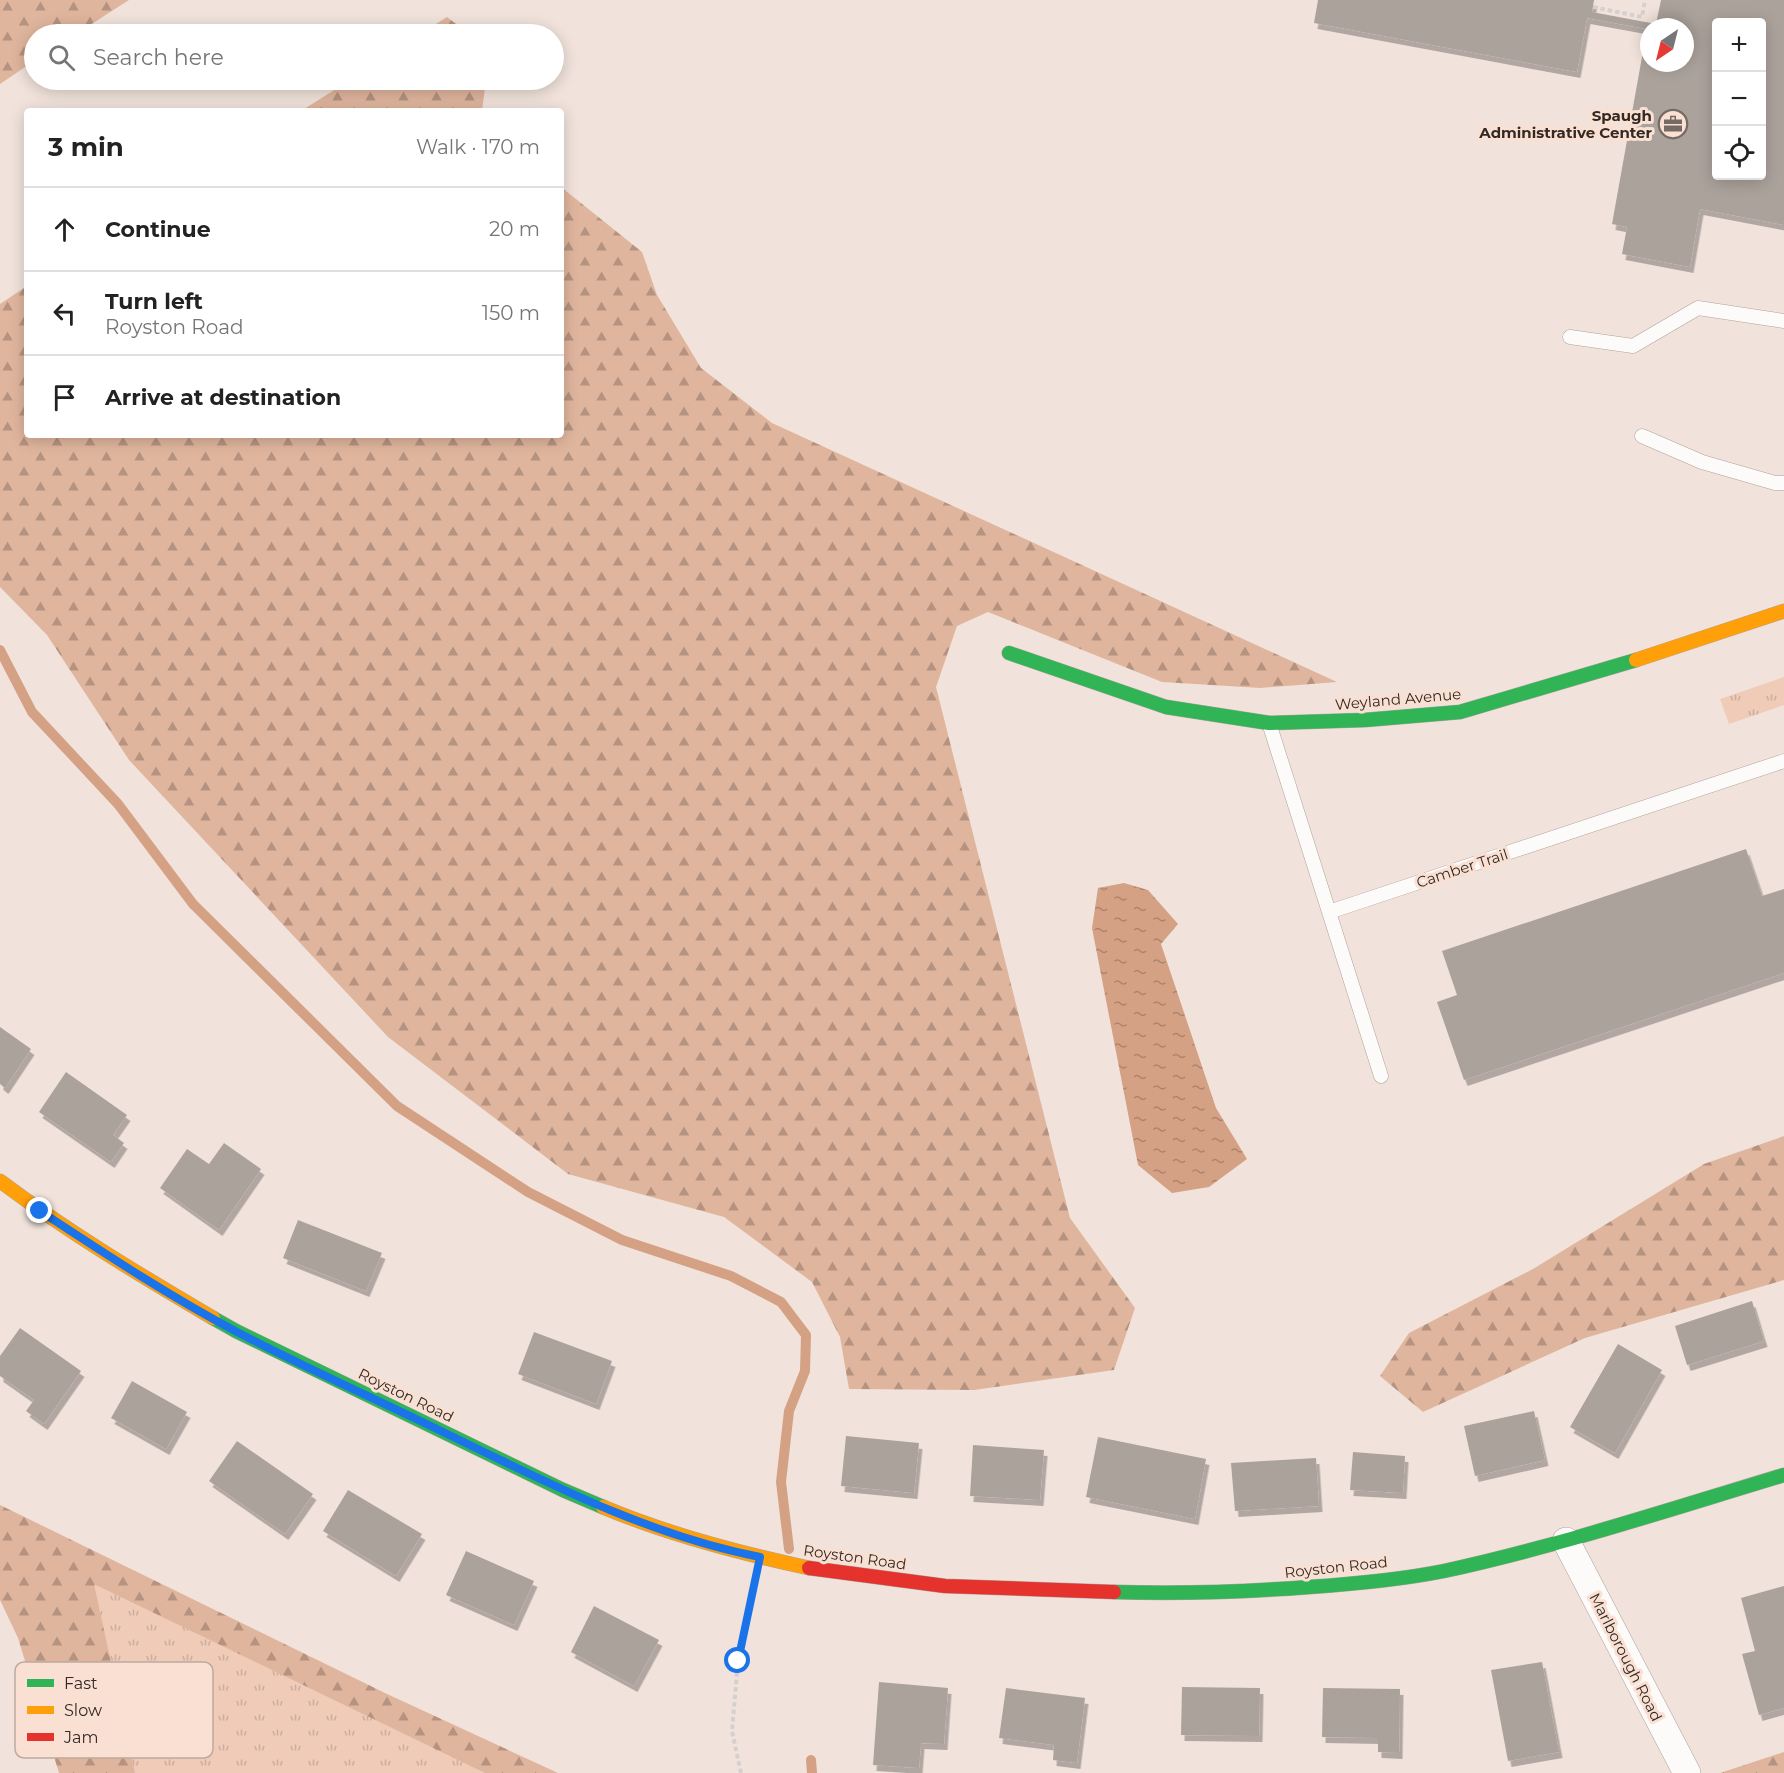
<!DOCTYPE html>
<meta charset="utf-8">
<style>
:root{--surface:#fff;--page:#f6f6f6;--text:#222;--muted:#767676;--line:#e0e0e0}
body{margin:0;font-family:Montserrat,sans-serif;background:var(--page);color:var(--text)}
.controls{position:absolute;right:18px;top:18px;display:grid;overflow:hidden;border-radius:6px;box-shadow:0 3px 15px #0003}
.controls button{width:54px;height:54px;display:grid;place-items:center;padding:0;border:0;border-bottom:2px solid var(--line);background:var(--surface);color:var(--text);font:30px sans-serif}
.compass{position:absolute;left:1640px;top:18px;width:54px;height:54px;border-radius:50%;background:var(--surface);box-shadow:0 3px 15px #0003;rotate:215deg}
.stop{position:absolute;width:18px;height:18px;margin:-14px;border:4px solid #1a73e8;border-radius:50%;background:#fff}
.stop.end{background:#1a73e8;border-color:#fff;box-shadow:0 2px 6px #0008}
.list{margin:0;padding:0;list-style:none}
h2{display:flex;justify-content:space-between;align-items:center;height:78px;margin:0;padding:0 24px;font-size:26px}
h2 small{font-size:20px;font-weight:400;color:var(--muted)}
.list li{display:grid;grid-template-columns:39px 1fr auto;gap:18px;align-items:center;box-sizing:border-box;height:84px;padding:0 24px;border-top:2px solid var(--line)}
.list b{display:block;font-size:22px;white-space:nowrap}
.list p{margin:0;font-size:20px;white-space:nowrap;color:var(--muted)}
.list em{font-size:20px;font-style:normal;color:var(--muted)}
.icon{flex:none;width:33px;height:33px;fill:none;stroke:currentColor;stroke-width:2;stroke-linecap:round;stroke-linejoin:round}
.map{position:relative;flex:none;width:1784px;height:1773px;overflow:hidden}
.search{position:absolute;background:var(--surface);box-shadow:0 3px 15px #0003;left:24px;top:24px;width:540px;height:66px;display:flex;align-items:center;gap:15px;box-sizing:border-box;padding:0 21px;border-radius:33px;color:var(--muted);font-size:22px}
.panel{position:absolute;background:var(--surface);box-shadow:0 3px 15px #0003;left:24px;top:108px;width:540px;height:330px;border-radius:6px}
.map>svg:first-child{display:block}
.forest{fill:url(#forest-firs)}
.park{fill:url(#park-tufts)}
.water{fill:url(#water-ripples)}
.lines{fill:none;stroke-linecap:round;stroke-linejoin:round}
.stream{stroke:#d4a185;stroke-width:10}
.building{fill:#aca29c;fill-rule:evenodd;filter:url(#shadow)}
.lane-casing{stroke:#aea39d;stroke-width:15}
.street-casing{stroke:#aea39d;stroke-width:28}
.fast-casing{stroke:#aea39d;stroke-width:15}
.slow-casing{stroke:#aea39d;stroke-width:15}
.jam-casing{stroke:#aea39d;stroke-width:15}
.path{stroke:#d5d0ce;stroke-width:4;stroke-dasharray:4.5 3;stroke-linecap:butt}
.lane{stroke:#fdfbfa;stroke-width:14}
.street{stroke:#fdfbfa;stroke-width:27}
.fast{stroke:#30b455;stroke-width:14}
.slow{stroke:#ff9f0a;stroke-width:14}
.jam{stroke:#e5322d;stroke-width:14}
.route{stroke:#1a73e8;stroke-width:8}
.labels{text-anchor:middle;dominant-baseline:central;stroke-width:6;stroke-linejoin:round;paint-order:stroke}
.poi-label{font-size:15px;font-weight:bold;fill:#322924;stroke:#f9e0d3;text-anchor:end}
.street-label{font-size:15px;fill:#322924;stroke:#f9e0d3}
.key{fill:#f9e0d3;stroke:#bda99e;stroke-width:1.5}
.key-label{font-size:16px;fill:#322924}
</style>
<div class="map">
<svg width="1784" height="1773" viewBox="0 0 1784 1773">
<defs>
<pattern id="forest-firs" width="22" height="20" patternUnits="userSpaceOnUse" patternTransform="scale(1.5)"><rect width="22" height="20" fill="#e0b59d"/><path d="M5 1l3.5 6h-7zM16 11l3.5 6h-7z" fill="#b69380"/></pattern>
<pattern id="park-tufts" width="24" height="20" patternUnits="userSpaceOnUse" patternTransform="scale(1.5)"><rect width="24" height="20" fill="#efcbb8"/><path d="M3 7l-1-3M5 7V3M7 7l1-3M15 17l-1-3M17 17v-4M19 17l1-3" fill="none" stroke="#cdae9e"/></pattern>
<pattern id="water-ripples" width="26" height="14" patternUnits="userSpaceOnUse" patternTransform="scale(1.5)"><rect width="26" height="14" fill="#d4a185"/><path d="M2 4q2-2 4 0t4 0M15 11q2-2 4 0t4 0" fill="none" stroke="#ad836d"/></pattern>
<filter id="shadow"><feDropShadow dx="3.5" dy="6" stdDeviation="0" flood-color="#0004"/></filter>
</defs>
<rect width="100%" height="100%" fill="#f1e3db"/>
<path class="forest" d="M0,0H129L76,34H34V61L0,84Z
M447,17L469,34H420Z
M350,80H486L482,111H301Z
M561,187L642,252L657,295L701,368L772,423L1337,682L1260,688L1162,682L988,612L957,626L936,687L1070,1218L1135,1308L1114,1370L974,1390L849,1389L840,1337L812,1282L724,1217L568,1174L388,1037L129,760L47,635L0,587V304L27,286V435H561Z
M1784,1136V1280L1585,1338L1423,1412L1380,1376L1409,1333L1533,1269L1704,1164Z
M0,1505L385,1693L558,1773H59L18,1638L0,1600Z
M1784,1752V1773H1720Z"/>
<path class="park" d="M1784,677V705L1729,724L1720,699Z
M94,1584L485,1773H135Z"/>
<path class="water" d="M1124,883L1148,890L1178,924L1161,944L1216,1108L1247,1159L1209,1187L1172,1193L1138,1165L1092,928L1098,888Z"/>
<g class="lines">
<path class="stream" d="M0,650L32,712L118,804L193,904L397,1106L528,1192L622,1240L731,1276L781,1302L806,1335L805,1371L789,1411L781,1482L789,1549
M811,1760L812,1773"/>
</g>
<path class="building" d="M1318,0H1594L1592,12L1656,24L1661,0H1784V225L1700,209L1690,267L1622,254L1627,227L1612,224L1647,29L1587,18L1577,72L1314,23ZM1716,22H1762V176H1716ZM1685,27V63H1649V27Z
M1746,849L1762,896L1784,889V973L1464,1080L1437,1002L1457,995L1442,951Z
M0,1027L31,1049L5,1088L0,1084Z
M66,1072L127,1115L113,1135L124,1143L111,1162L39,1112Z
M224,1143L261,1169L219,1230L160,1188L187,1149L209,1164Z
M298,1220L382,1253L366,1291L283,1258Z
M1752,1301L1764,1341L1687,1365L1675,1326Z
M20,1328L81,1371L44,1424L26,1411L34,1400L0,1376V1356Z
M534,1332L612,1361L596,1404L518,1374Z
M1618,1344L1662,1370L1615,1453L1570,1427Z
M132,1381L187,1412L166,1449L111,1418Z
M1534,1411L1545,1460L1475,1476L1464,1426Z
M846,1436L919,1443L914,1493L841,1486Z
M1098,1437L1206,1459L1195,1519L1086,1497Z
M237,1441L313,1494L285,1534L209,1481Z
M973,1445L1044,1450L1040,1500L970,1496Z
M1353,1452L1405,1456L1403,1493L1350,1490Z
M1316,1458L1319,1506L1235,1511L1231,1463Z
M348,1490L422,1534L396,1576L323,1531Z
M466,1551L534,1581L514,1625L446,1595Z
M1784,1586V1708L1759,1715L1742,1654L1755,1651L1741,1598Z
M594,1606L659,1640L634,1686L571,1652Z
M1542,1662L1559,1752L1508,1761L1491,1670Z
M879,1682L948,1688L944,1744L921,1743L919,1768L873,1765Z
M1182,1687L1260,1688L1259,1736L1181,1735Z
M1006,1688L1085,1698L1077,1763L1053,1760L1054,1745L999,1738Z
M1323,1688L1400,1689L1399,1753L1378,1752V1738L1322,1737Z"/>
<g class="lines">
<g class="lane-casing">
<path id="lane" d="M1570,337L1633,346L1698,308L1784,321
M1642,436L1702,462L1775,483H1784
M1269,723L1329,912L1784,761
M1329,912L1381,1076"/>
</g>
<g class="street-casing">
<path id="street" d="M1566,1541L1687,1773"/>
</g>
<g class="fast-casing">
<path id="fast" d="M1009,653L1166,707L1269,723L1365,720L1460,712L1636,660
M213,1318L236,1331L563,1490L603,1507
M1114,1592C1179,1594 1243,1592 1309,1587C1354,1584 1399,1580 1444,1571C1559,1546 1671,1509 1784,1475"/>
</g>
<g class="slow-casing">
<path id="slow" d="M1636,660L1784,611
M0,1181C68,1232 140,1275 213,1318
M603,1507C669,1535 739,1553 809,1568"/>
</g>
<g class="jam-casing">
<path id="jam" d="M809,1568L945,1586L1114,1592"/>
</g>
<path class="path" d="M1593,7L1642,17L1645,0
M741,1773L732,1731L738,1661L753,1591"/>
<use href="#lane" class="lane"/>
<use href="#street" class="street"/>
<use href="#fast" class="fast"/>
<use href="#slow" class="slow"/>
<use href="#jam" class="jam"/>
</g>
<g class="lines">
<path class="route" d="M40,1211C104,1253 169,1296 237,1332C304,1367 373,1398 441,1431C544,1481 647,1535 760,1557L738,1661"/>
</g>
<defs>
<g id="office-ring" transform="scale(1.5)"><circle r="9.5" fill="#f9e0d3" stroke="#756a64" stroke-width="1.5"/><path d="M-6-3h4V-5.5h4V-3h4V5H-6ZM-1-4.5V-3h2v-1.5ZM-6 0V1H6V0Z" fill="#756a64"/></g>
</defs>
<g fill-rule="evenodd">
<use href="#office-ring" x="1673" y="124"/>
</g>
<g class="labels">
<g class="poi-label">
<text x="1652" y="115">Spaugh<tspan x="1652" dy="17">Administrative Center</tspan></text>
</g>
<g class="street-label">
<text transform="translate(1398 699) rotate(-5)">Weyland Avenue</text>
<text transform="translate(1462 868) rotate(-18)">Camber Trail</text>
<text transform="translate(406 1395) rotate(26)">Royston Road</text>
<text transform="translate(855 1557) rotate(8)">Royston Road</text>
<text transform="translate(1336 1567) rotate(-6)">Royston Road</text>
<text transform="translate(1626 1657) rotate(63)">Marlborough Road</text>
</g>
</g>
<rect x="15" y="1662" width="198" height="96" rx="9" class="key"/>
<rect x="27" y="1679" width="27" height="8" fill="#30b455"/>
<rect x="27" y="1706" width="27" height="8" fill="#ff9f0a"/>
<rect x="27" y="1733" width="27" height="8" fill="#e5322d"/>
<g class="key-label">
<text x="64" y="1689">Fast</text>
<text x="64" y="1716">Slow</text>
<text x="64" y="1743">Jam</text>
</g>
</svg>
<div class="controls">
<button>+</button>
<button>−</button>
<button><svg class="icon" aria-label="locate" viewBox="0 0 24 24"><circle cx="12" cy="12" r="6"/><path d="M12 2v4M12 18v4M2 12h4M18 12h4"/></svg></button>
</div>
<svg class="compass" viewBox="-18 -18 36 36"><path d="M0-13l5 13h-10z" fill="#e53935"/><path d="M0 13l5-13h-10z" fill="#767676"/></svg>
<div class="stop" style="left:738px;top:1661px"></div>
<div class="stop end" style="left:40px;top:1211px"></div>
<div class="search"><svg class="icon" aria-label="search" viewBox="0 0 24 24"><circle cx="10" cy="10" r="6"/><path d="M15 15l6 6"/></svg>Search here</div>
<section class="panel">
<h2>3 min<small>Walk · 170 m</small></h2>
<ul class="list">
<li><svg class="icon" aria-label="ahead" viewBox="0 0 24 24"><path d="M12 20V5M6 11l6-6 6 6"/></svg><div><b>Continue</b></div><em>20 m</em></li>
<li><svg class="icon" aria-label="left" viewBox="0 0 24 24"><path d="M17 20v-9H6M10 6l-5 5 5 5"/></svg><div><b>Turn left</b><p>Royston Road</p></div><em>150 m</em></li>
<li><svg class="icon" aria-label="arrive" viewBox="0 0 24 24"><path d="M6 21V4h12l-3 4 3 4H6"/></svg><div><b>Arrive at destination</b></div></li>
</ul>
</section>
</div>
